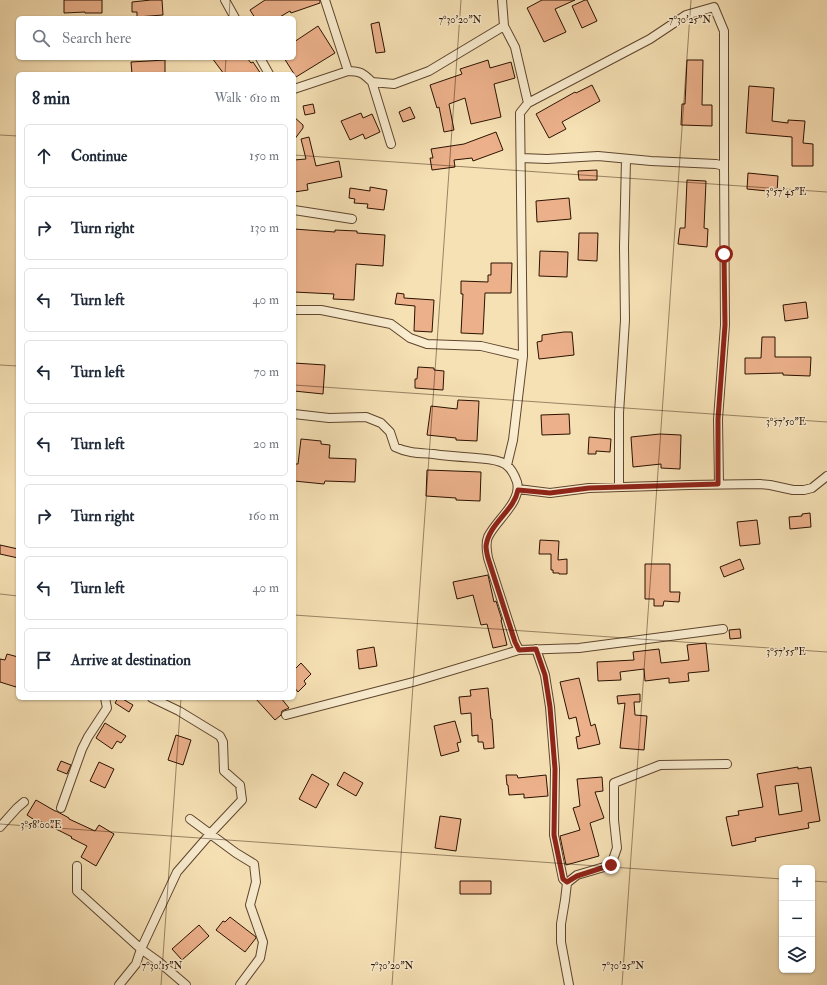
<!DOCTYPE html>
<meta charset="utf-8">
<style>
:root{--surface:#fff;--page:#f2f2f3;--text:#1f2937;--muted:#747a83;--line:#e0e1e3}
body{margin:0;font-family:"IM FELL Double Pica",serif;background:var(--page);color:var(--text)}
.controls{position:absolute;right:12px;bottom:12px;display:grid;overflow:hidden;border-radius:6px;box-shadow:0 1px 3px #0004}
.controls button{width:36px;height:36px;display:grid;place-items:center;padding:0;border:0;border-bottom:1px solid var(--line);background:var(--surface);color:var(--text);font:20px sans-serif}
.stop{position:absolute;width:12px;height:12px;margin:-9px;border:3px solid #8f2418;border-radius:50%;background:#fff}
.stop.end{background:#8f2418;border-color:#fff;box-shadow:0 1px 4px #0008}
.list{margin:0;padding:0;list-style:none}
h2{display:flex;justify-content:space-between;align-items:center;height:52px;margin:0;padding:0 16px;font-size:17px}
h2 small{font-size:13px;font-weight:400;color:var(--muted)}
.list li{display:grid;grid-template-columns:26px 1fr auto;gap:12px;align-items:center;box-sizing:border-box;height:64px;margin:0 8px 8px;padding:0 8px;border:1px solid var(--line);border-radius:6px}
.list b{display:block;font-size:15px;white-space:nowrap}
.list em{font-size:13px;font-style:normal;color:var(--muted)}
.icon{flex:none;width:22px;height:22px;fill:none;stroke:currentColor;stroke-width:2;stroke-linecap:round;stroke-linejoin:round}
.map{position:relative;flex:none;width:827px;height:985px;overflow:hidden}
.search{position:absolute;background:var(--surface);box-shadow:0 1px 3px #0004;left:16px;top:16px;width:280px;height:44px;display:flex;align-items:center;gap:10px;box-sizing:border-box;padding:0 14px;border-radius:6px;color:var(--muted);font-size:15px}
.panel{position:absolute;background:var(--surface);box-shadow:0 1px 3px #0004;left:16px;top:72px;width:280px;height:628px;border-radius:6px}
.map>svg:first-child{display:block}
.building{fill:#ecb18b;stroke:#2b1100;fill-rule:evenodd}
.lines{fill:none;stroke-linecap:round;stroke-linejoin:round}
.minor-casing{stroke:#5e452d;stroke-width:10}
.minor{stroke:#f9eccf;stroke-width:8}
.route{stroke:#8f2418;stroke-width:5}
.ticks{fill:none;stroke:#2b1100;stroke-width:1;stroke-opacity:0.45}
.ticks-label{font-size:10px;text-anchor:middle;fill:#2b1100;stroke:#f9eccf;stroke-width:3;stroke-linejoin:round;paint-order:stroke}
</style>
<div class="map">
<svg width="827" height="985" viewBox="0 0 827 985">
<rect width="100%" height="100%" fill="#f6e1b5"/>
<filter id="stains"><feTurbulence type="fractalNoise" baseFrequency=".005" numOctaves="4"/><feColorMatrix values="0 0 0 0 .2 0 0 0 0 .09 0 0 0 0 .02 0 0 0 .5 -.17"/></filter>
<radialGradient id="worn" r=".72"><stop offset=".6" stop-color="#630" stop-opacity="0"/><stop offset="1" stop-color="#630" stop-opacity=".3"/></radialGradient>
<path class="building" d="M64,0H102V13H85V12L64,13Z
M151,0H162L163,15L137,17V12H132V2Z
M265,0H320V3L291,13L290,11L278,18H255L250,10Z
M542,0H575L555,9L566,32L544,42L527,8Z
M585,0H587L597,21L582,28L572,6Z
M379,22L385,52L376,53L371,24Z
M318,26L335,53L296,77L284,58H294V42Z
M212,58H247L251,63L253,62L261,74H224Z
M165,60V74H132L131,62Z
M488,60L490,68L511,62L515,78L494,84L501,117L471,124L465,98L449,104L454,130L444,132L439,107L437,108L430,85L462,74L460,69Z
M687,60H703L702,105H712V126L681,125L682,104H685Z
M592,85L600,101L562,122L566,129L549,138L536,114L575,92L576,93Z
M749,86L774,88L772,121L788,123V120L805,121L803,143L813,144V166H792V137L746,133Z
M313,104L315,113L305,115L303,106Z
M410,107L415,118L403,122L399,112Z
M361,113L363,118L372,114L380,132L365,139L363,134L350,140L341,121Z
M294,117L303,125V128L294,140Z
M496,132L503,150L473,161L472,158L454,160L455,167L432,170L430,158H433L431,149L464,144Z
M309,137L316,166L339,161L342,177L307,184L308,190L294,192V160L306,159L301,139Z
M597,170V180H579L578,171Z
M748,173L778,176L777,192L747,189Z
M687,180L706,181L704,228L708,229L707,247L678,244L680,228H685Z
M370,187L387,190L384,210L367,208L368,204L354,203L355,199L349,198L350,188L370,191Z
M569,198L571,219L537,222L536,201Z
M294,229L335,232V230L357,231V233L385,235L383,266L356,264L354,300L333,299L334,294L294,292Z
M579,233H598L597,261L578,260Z
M540,251L568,252L567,277L539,276Z
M491,263H512L511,293H485L483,334L461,333L463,294H461V281L488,282V275H491Z
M397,293L404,294V298L434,300L432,332L414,331L415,306L395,304Z
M806,302L808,318L785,321L783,305Z
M564,332H572L574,355L539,359L537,342L542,341V335Z
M762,337H775V357H811L810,376L783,375V373L745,374V358H761Z
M294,363L325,365L323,394L294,391Z
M418,367L434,368V370L444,371L443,390L415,388V379H417Z
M458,400L479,401L477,441L456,440V438L427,435L431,406L457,409Z
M569,414L570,434L542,435L541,415Z
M660,434L681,435L680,469L661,468V464L633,467L631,437Z
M589,437L611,439L610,452L596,451V454H588Z
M301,439L321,441V444L330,445L329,458L356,459L355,482L325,481L324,484L294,481L295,464H298Z
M427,470L481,472L480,501L456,500V498L426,496Z
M810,513L811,527L790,529L789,517L802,516V514Z
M757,520L760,544L740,546L737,522Z
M540,540L559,541L558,560L567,559V574H559V573H553V570H551V554H539Z
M0,545L18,549V558L0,554Z
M740,559L744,569L724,577L720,567Z
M645,564H670V592H680L679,602L664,601L663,606H654V599H645Z
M488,575L494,602L496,601L502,620H501L507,645L493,648L487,624L481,625L473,595L457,599L453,582Z
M740,629L741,638L730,639L729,630Z
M706,643L709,671L688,673L689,681L669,683V678L645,681L644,669L620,672L621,680L598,681L597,662L634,660L633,652L659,649L661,663L689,660L687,645Z
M374,647L377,666L359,669L357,650Z
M7,654L18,657V680L16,687L0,682V659L5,660Z
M301,663L311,674L304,681L306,684L298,692L294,687V670Z
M579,678L591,726L595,724L600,744L578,749L576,737L580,736L576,717L569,719L560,682Z
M488,688L491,719H492L494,748L484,749L483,742H478V735L472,736L471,713L461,714L459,697L471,696L470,690Z
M640,694V702H634L635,715L647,716L644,750L620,748L625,703L618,704L617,696Z
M118,698H121L133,705L129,712L115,703Z
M255,698H281L289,708L282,711L281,715L275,720Z
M455,721L461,742L457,743L459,751L441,756L434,726Z
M105,723L126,736L121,743L117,741L112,749L96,738Z
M176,735L191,740L183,765L168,760Z
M61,761L71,765L67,774L57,770Z
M99,762L114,769L105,788L90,781Z
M798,767V769L811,767L820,821L808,823L809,828L755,838L756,841L732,846L726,817L739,815L738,811L763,807L757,774ZM798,783L802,811L779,815L775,786Z
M344,772L363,783L356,796L337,785Z
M312,774L329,784L316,808L299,799Z
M506,775H517L518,778L546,775L548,796L524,798V794L509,795L508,785H507Z
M602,777L603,791L595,792L604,818L590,823L599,856L566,865L560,836L580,830L573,808L580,806L577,779Z
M36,800L55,811H56L69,818V819L95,831L99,825L114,834L96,866L81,857L87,846L71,838L72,837L40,821L39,823L27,815Z
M440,816L461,819L456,851L435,848Z
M460,881H491V894H460Z
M230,917L256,937V938L245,952L216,930L223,921L225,922Z
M199,925L209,936L182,960L172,949Z"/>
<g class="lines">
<g class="minor-casing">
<path id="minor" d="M225,0L235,18
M325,0L348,71
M502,0L504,26L515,47L528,103L520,113L523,356
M260,58L269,74
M372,82L394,84L429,71L504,26
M294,89L348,71C360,71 363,73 372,82L391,144
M528,103L591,70L650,39L686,15L714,7L724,31V166
M521,158L547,159L598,156L651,161L716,164L724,166L725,325L718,419L719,484
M294,210L352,219
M294,310H321L391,324L410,338L427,344L481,346L523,356L513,440L507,465
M294,414L329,418L366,417L381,423L390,432L395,447C407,453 420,453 433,454C447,456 462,457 476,458C485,459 497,459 505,464C511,468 515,476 517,482C522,502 496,520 488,537C485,544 487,551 488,558L515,642L519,650L579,648L723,629
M619,487V413L625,320L624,247L626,159
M518,489L550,493L589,488L689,485L760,484L770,485L793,490H804L812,488L827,476
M536,649L545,675L550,707L555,769L554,835L563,879L567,883
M286,715L413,682L519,650
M61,808L82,749L88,737L107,708L105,698
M190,819L236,853L254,864L256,882L250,905L263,942L260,958L240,985
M0,827L17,808L24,802
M77,866V891L141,949L159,962L186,985
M119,985L136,964L141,949L177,872L210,834L242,800L240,785L224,771L223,742L220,736L179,711L152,698
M569,985L561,942V924L565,900L567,883L577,875L611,865L617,848L614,820V783L660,765L727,764"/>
</g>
<use href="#minor" class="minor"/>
</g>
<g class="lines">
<path class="route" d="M611,865L577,876L567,882L563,879L554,835L555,769L550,707L545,675L536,649L519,650L515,642L488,558C487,554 486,550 486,546C489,523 514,511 518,490L550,493L589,488L718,484V419L725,325L724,254"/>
</g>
<path class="ticks" d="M229,18L230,0M225,74L226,58M0,135L18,136M294,155L827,192M0,365L18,366M294,385L827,422M0,594L18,596M294,615L827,652M0,824L782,879M812,881L827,882M161,985L181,698M392,985L461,0M622,985L691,0"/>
<g class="ticks-label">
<text x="460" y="23">7°30'20"N</text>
<text x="690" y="23">7°30'25"N</text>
<text x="786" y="195">3°57'45"E</text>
<text x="786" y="425">3°57'50"E</text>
<text x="786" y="655">3°57'55"E</text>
<text x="41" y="828">3°58'00"E</text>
<text x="162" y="969">7°30'15"N</text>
<text x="392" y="969">7°30'20"N</text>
<text x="623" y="969">7°30'25"N</text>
</g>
<rect width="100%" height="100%" filter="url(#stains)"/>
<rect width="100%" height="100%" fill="url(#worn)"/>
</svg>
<div class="controls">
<button>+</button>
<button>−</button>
<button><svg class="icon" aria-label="layers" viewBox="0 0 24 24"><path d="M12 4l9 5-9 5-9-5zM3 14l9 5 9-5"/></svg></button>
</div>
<div class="stop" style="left:724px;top:254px"></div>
<div class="stop end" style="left:611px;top:865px"></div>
<div class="search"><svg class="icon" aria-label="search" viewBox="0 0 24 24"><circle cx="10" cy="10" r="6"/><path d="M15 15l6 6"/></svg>Search here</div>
<section class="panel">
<h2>8 min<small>Walk · 610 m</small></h2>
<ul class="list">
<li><svg class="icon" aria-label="ahead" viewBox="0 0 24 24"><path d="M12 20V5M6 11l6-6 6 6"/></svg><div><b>Continue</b></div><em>150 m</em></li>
<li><svg class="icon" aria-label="right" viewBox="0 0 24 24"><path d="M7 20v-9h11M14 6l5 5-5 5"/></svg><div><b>Turn right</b></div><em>130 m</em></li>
<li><svg class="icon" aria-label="left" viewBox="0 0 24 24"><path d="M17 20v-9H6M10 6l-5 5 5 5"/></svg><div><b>Turn left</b></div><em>40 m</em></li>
<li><svg class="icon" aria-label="left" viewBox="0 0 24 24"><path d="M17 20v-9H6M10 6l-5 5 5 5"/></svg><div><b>Turn left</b></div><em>70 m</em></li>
<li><svg class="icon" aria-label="left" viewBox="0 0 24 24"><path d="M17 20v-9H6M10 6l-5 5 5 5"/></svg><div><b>Turn left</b></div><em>20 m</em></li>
<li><svg class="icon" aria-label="right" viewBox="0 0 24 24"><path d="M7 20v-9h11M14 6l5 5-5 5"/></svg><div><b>Turn right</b></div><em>160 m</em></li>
<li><svg class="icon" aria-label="left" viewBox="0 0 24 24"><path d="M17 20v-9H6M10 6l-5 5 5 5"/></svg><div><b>Turn left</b></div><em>40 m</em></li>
<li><svg class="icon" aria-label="arrive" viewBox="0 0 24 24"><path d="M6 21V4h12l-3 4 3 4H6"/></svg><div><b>Arrive at destination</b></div></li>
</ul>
</section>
</div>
